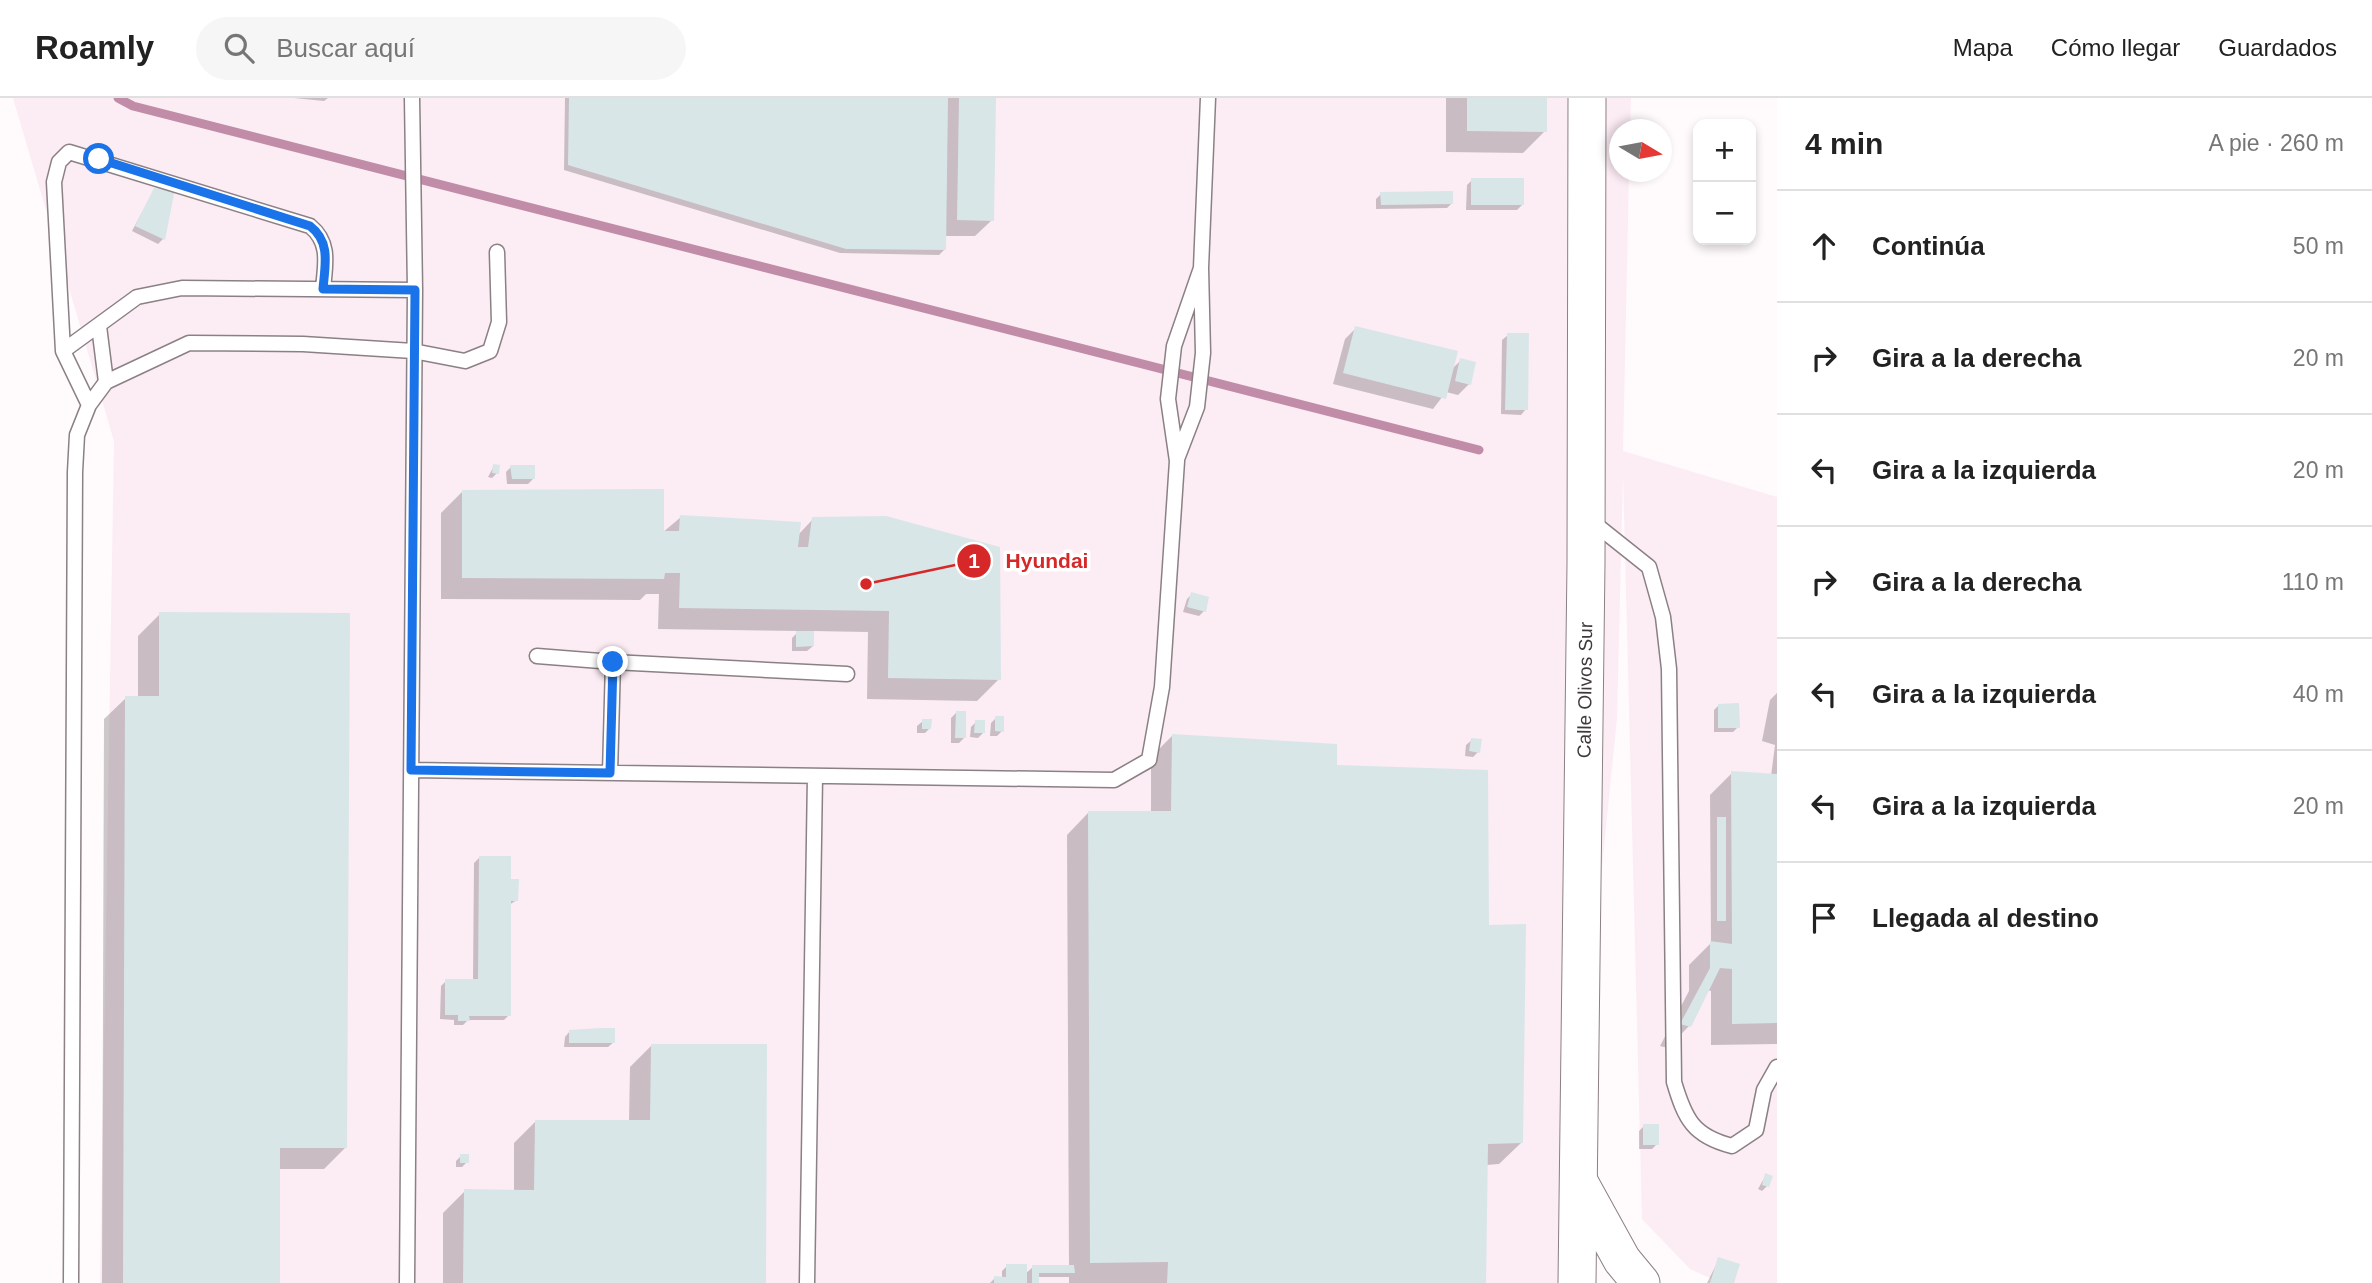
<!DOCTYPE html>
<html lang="es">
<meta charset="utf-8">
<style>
:root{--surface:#fff;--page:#f6f6f6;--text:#222;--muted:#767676;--line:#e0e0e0}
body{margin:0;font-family:Helvetica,sans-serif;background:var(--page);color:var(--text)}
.controls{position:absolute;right:21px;top:21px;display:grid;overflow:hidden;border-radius:14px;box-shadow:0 4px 10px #0003}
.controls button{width:63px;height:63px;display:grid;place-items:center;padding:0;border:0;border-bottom:2px solid var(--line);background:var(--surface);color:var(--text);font:35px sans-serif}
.compass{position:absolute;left:1609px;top:21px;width:63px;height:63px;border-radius:50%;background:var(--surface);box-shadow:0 4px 10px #0003;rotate:100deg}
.stop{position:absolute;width:21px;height:21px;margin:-16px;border:5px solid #1a73e8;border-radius:50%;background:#fff}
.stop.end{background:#1a73e8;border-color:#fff;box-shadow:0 2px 7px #0008}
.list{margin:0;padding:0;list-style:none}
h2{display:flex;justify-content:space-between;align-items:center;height:91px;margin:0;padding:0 28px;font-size:30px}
h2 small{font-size:23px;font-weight:400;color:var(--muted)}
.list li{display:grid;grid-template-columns:46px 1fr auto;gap:21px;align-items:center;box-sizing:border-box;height:112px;padding:0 28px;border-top:2px solid var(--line)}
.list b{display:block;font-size:26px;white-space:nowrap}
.list em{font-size:23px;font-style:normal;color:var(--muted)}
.icon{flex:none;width:38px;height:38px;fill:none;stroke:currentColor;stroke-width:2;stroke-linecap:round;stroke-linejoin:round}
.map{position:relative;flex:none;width:1777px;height:1185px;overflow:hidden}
header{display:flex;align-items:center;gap:42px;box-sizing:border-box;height:98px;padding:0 35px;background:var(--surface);border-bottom:2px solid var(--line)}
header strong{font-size:33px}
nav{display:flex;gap:38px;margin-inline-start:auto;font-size:24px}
.search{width:490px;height:63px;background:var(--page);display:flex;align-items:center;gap:18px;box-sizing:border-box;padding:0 24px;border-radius:38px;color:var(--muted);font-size:26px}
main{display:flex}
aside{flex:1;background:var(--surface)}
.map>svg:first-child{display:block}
.built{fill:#fcecf4}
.shadow{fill:#0003}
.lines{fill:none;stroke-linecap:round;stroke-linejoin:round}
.stream{stroke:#c18ca7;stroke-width:9}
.building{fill:#d8e6e8}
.lane-casing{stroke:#8b8085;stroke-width:17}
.secondary-casing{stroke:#8b8085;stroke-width:39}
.lane{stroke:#fff;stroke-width:14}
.secondary{stroke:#fff;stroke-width:37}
.route{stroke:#1a73e8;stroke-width:9}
.labels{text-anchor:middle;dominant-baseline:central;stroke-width:7;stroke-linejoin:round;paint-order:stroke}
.street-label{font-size:19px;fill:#3e3a3c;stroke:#fff}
.leader{fill:none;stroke:#d62828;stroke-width:2.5}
.callout-dot{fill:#d62828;stroke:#fff;stroke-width:2.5}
.mark-label{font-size:21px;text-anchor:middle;font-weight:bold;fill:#fff}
.callout-label{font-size:21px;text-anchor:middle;font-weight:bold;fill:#d62828;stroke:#fff;stroke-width:7;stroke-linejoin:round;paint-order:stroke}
</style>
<header>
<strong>Roamly</strong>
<div class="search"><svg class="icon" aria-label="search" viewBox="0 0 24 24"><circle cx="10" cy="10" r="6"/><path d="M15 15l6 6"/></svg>Buscar aquí</div>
<nav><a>Mapa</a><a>Cómo llegar</a><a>Guardados</a></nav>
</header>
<main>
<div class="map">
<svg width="1777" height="1185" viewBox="0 0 1777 1185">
<rect width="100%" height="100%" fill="#fffafc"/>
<path class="built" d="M13,0H1631L1630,31L1619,32V74H1629L1623,353L1777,399V1185H1721L1690,1171L1642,1121L1623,375L1617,620L1560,1185H100L114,343Z"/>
<path class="shadow" d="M294,0H328L324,3Z
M565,0H994L992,122L975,138H944V152L939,157L840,155L564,72Z
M1446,0H1545V33L1523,55L1446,54Z
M1472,82L1522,107L1517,112H1466L1467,87Z
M154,92H173L163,141L158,146L132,133Z
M1381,96L1452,105L1447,110L1376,111V101Z
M1356,230L1452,271L1461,262L1469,286L1458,297L1446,294L1433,311L1333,286L1345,241Z
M1508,237L1526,311L1521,317L1501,316L1502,242Z
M494,368L497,375L492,380L488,379Z
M511,369L533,381L528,386H507L506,374Z
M463,393L662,435L681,419L798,437L813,421L999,581L977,603L867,601L868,534L813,533V548L807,553H792V540L799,533L658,531L659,496H646L640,502L441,501V415Z
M1192,496L1204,513L1199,518L1183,514L1187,501Z
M160,516L346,1049L324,1071H279L278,1185H102L104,621L126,600L138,599V538Z
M1777,595V946L1711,947V893L1707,892L1689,928L1668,950L1660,948L1689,893V867L1711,845L1710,697L1732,675L1771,678L1775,647L1762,643L1770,602Z
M1719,607L1738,629L1733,634H1714V612Z
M956,615L964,640L959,645H951V620Z
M996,620L1002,633L997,638H990L991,625Z
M923,623L930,630L925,635H917V628Z
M976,624L983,635L978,640L970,639L971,629Z
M1172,638L1335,668L1487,829L1521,1045L1499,1066L1486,1067L1484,1185H1069V1179H1037V1185H990L995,1180H1002V1173L1007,1168L1025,1176L1033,1169H1069L1067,737L1088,715H1151V659Z
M1472,642L1478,654L1473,659L1465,658L1466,647Z
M479,760L510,783L517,802L509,807V917L504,922H468L463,927H454V922L440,921L441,888L446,883H473L474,765Z
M570,933L614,944L608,949H564L565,939Z
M651,948L764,1185H443V1115L465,1093H514V1045L536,1023L629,1024L630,969Z
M1644,1028L1657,1046L1652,1051H1639V1033Z
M461,1058L467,1064L462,1069H456V1063Z
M1766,1077L1767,1088L1762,1093L1758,1091Z
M1719,1161L1732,1185H1707Z"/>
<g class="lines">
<path class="stream" d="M118,0L133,8L1479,352"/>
</g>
<path class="building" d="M569,0H948L946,152L846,151L568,67Z
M959,0H996L994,123L957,122Z
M1467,0H1547V34L1467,33Z
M1471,80H1524V107H1471Z
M154,90L175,91L165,142L135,128Z
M1453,93V106L1381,107L1380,94Z
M1355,228L1458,253L1446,301L1343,275Z
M1507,235H1529L1528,312H1505Z
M1460,260L1476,264L1471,287L1455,283Z
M493,366L500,367L499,376L492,375Z
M510,367H535V381H512Z
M664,391V433H679L680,417L801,424L798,449H808L812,419L886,418L1000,449L1001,582L888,580L889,513L679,510L680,475H665L664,481L462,480V392Z
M1191,494L1209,499L1206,514L1187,509Z
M159,514L350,515L347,1050H280V1185H123L125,598H159Z
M796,533H814V548L796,549Z
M1739,605L1740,630H1718V606Z
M956,613H966V640H955Z
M995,618H1004V634L995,633Z
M922,621H932L931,631H922Z
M975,622H985V635H974Z
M1172,636L1337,646V667L1488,672L1489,827L1526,826L1523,1045L1488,1046L1486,1185H1167L1168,1164L1090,1165L1088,713H1171Z
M1471,640L1482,641L1480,655L1469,653Z
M1731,673L1777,676V925L1732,926V871L1720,870L1691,929L1680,926L1710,870V843L1732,846Z
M1717,719H1726V823H1717Z
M479,758H511V781H519L518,803H511V918H469L470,923H458V917H445V881H478Z
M602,930H615V945H569V932Z
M651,946H767L766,1185H463L464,1091L534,1092L535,1022H650Z
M1643,1026H1659V1047H1643Z
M460,1056H469V1065H460Z
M1765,1075L1773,1078L1769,1089L1762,1087Z
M1718,1159L1740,1166L1734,1185H1710Z
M1006,1166H1027V1185H994V1178L1006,1179Z
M1032,1167H1074L1075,1175H1039V1185H1032Z"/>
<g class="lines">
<g class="lane-casing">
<path id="lane" d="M99,228L106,284
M63,253L137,199L182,190L415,192
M89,307L63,253L54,84L59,64L69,54L310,128C331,145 325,167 323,191
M1177,361L1197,309L1203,255L1201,170L1208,0
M1590,422L1649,469L1663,519L1669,571L1674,984C1685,1021 1693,1038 1732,1048L1756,1032L1764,992L1777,969
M537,558L613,564
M411,672L1114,682L1149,662L1162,589L1177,363L1168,301L1174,248L1201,170
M610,675L613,564L847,576
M71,1185L75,374L77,337L89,307L106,284L189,245L303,246L413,253L465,263L490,253L499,224L497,154
M407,1185L415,192L412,0
M807,1185L815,678"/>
</g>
<g class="secondary-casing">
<g id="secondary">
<path d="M1579,1084L1622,1162L1641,1185"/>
<path id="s1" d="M1577,1185L1586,465L1587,0"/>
</g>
</g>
<use href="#lane" class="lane"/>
<use href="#secondary" class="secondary"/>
</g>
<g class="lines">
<path class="route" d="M99,61L310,128C331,144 325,167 323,191L415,192L411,672L610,675L613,564"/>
</g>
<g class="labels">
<g class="street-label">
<text stroke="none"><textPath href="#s1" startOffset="593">Calle Olivos Sur</textPath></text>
</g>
</g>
<path class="leader" d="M866 486L974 463"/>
<g class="callout-dot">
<circle cx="866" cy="486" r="7"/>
<circle cx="974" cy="463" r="18"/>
</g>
<g class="mark-label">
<text x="974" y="470">1</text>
</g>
<g class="callout-label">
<text x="1047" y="470">Hyundai</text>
</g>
</svg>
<div class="controls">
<button>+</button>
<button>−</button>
</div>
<svg class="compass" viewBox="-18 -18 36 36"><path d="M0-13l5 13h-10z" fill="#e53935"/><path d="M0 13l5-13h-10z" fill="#767676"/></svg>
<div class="stop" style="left:99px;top:61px"></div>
<div class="stop end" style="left:613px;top:564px"></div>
</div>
<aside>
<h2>4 min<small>A pie · 260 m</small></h2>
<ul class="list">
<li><svg class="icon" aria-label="ahead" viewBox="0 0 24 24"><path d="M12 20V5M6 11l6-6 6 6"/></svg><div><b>Continúa</b></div><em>50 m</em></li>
<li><svg class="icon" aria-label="right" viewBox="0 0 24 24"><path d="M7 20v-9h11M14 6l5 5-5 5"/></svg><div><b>Gira a la derecha</b></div><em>20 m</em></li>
<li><svg class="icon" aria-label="left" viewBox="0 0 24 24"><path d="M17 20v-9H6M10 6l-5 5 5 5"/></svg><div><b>Gira a la izquierda</b></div><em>20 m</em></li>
<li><svg class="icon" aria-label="right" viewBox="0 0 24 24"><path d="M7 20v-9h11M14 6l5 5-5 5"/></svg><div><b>Gira a la derecha</b></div><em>110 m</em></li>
<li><svg class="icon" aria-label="left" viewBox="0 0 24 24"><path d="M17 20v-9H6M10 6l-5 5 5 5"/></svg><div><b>Gira a la izquierda</b></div><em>40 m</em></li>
<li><svg class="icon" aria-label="left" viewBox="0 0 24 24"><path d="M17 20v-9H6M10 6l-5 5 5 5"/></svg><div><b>Gira a la izquierda</b></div><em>20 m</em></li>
<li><svg class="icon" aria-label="arrive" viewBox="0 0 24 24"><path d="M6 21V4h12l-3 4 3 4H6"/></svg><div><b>Llegada al destino</b></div></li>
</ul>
</aside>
</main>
